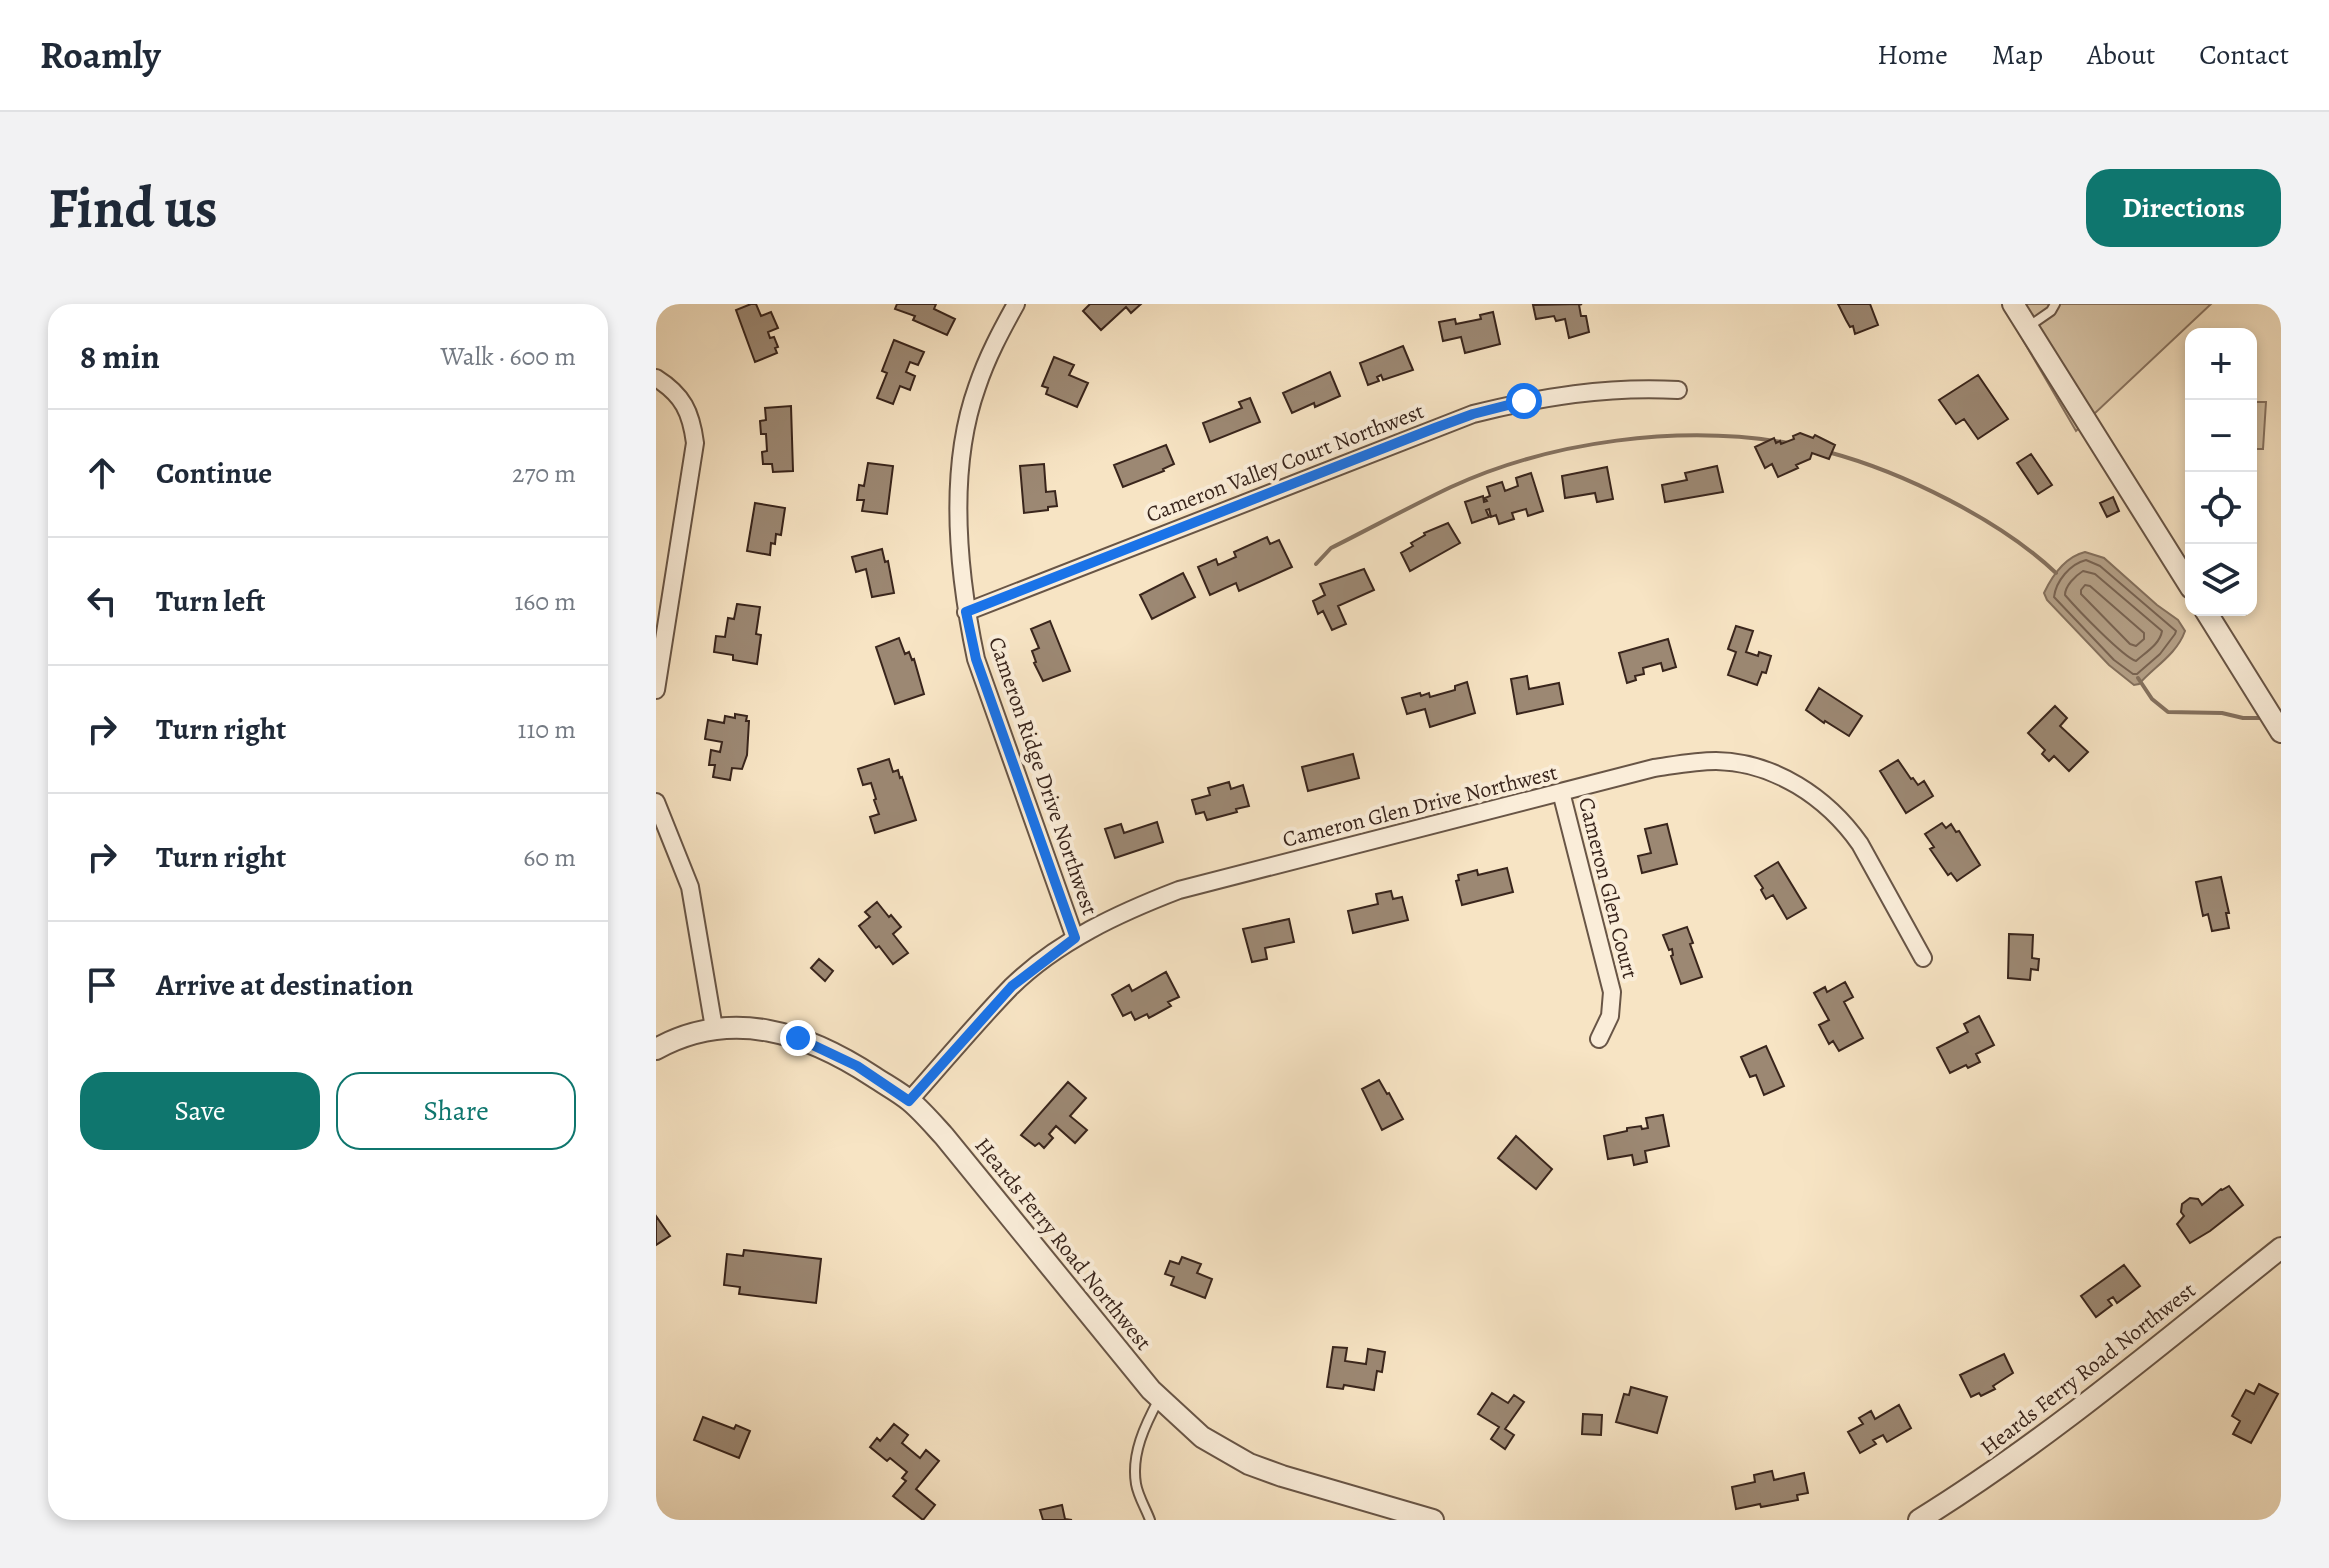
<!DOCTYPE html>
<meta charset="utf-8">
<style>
:root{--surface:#fff;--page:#f2f2f3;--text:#1f2937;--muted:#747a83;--line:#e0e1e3;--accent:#0f766e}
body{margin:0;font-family:Alegreya,serif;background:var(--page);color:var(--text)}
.controls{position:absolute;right:24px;top:24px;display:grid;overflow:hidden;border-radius:16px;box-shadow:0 4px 12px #0003}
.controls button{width:72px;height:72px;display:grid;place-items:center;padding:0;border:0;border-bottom:2px solid var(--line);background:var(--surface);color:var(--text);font:40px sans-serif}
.stop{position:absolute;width:24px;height:24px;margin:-18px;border:6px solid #1a73e8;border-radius:50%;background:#fff}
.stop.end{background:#1a73e8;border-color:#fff;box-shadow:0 2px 8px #0008}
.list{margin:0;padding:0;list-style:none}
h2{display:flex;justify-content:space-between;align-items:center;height:104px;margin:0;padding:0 32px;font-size:34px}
h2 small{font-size:26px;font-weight:400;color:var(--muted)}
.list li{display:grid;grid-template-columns:52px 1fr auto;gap:24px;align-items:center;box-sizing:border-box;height:128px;padding:0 32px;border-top:2px solid var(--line)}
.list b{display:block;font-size:30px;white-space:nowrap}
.list em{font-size:26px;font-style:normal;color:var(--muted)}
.actions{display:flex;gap:16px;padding:24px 32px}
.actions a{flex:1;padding:18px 0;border:2px solid var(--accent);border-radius:24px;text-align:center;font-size:28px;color:var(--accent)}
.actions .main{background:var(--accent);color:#fff}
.icon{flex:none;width:44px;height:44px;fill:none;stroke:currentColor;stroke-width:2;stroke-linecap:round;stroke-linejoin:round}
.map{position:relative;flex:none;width:1625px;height:1216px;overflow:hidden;border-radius:24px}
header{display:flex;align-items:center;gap:48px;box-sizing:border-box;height:112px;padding:0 40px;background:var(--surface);border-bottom:2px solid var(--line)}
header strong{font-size:38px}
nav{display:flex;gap:44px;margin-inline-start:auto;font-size:28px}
.intro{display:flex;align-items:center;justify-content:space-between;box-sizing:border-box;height:192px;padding:0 48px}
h1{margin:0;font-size:56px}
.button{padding:20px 36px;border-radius:24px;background:var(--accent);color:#fff;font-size:28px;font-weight:700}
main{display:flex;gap:48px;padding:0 48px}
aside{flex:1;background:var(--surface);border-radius:24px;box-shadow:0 4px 12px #0003}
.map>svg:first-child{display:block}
.green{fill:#d7c4a7;stroke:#887462;stroke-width:2}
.water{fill:#b6a38b;stroke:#84715f;stroke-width:2}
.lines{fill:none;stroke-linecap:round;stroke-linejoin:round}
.shore{stroke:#786454;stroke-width:2}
.stream{stroke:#84715f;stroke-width:4}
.building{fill:#9c8873;stroke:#39251c;stroke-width:2}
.service-casing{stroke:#685546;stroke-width:12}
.minor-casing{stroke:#685546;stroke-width:20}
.tertiary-casing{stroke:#685546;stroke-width:24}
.service{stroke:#faedd9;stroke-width:8}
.minor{stroke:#faedd9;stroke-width:16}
.tertiary{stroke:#faedd9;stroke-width:20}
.route{stroke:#1a73e8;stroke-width:10}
.labels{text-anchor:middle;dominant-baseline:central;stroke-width:8;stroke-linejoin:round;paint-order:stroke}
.street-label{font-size:22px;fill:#39251c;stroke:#faedd9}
</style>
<header>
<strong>Roamly</strong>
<nav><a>Home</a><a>Map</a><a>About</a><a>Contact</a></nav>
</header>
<div class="intro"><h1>Find us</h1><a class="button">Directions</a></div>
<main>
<aside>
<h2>8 min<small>Walk · 600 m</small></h2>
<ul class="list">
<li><svg class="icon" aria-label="ahead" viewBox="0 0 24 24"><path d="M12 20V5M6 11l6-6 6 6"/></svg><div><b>Continue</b></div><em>270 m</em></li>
<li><svg class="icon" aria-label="left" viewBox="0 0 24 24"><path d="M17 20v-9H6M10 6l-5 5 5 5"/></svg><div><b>Turn left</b></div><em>160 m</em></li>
<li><svg class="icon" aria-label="right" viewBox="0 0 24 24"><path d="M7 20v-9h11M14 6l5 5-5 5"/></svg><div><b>Turn right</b></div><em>110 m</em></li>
<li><svg class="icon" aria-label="right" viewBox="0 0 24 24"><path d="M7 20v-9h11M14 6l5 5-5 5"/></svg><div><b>Turn right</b></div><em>60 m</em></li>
<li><svg class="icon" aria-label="arrive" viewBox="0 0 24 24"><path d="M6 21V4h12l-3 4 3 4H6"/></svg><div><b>Arrive at destination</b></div></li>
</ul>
<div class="actions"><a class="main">Save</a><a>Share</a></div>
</aside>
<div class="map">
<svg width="1625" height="1216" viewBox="0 0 1625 1216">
<rect width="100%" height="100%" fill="#f7e4c4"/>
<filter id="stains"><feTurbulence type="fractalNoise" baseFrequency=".0025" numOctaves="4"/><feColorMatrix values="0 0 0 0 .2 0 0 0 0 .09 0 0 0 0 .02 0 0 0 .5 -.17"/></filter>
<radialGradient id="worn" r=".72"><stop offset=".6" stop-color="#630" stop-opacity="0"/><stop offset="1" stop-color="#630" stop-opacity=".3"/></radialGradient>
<path class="green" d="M1346,0H1555L1420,127Z
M1595,98H1610L1607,145H1595Z"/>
<path class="water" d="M1429,248L1448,254L1501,301L1522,316L1529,327C1521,350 1498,363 1483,380L1478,381L1453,361L1391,296L1388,289C1397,270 1409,253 1429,248Z"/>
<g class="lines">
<path class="shore" d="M1430,256L1444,262L1520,327L1519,330L1504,350L1481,370H1477L1458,356L1398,293C1400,277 1414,260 1430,256Z
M1427,267L1439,270L1506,327C1504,340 1490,348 1480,357C1467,353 1421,305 1409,291C1409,282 1419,272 1427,267Z
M1429,281L1434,282L1488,329V335L1480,342L1474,340L1425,290V286Z"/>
<path class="stream" d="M1172,148C1247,168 1344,216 1400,269
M660,260L675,244C715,224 755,202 795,183C895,137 1024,120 1132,139
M1482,374L1496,395L1512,408L1566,409L1587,414H1609"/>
</g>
<path class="building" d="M95,0H100L105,12L115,8L122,24L112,28L114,34L118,33L122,43L119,44L121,49L99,58L80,6Z
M241,0H280L278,5L299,15L291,31L257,16L259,12L239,5Z
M434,0H485L475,9L470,3L445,26L427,7Z
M926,0L923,1L925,12H930L933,28L913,34L909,15L900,17L898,12L880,15L877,1Z
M1182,0H1214L1222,21L1199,30L1197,22L1194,23L1190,16Z
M837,8L844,40L809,49L805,33L787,37L783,18L799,15L800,20L825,15L824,11Z
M238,36L268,48L262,61L254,58L250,68L259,72L254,86L244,82L237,100L221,94L231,69L226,67Z
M747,42L757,66L727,76L725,71L721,73L723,77L712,81L704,59Z
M398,53L418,61L413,71L432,79L421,103L390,90L392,84L386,82Z
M674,68L684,92L659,103L658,99L636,109L627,89Z
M1322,71L1352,115L1322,135L1308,115L1300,120L1283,96Z
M594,94L604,118L554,138L547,119L586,104L583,98Z
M135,102L137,167L117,168L116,160H107L106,148L111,147L110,130H105L104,117L110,116L109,104Z
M1144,129L1157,134L1159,131L1179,141L1173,155L1156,149L1154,155L1140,161L1142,164L1122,173L1116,160L1109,164L1099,143L1118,134L1120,139L1124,137L1125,140L1138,135L1137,132Z
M510,141L518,160L507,165L508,167L467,183L458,161Z
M1375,150L1396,181L1382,190L1361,159Z
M212,159L237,162L231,210L206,207L208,196H201L203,181L208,182Z
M388,160L390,188L399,187L401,202L392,203V206L368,209L364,162Z
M1061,162L1067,188L1009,198L1006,181L1031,176L1029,169Z
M951,163L957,195L941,198L939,189L909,194L906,172Z
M875,169L887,207L872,212L870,205L856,209L858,215L843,220L840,211L835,213L833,205L830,206L833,213L816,219L809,198L827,192L828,198L831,197L829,194L834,192L831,183L846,178L849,187L862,182L860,174Z
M1457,193L1463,207L1451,213L1444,199Z
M99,199L129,204L125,231L120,230L119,240L115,239L114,251L91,247Z
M792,219L804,239L754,267L745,249L757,242L755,239L769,231L768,229Z
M611,233L614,240L623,236L636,263L583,287L580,279L554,291L542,263L560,255L562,261L580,253L578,248Z
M226,245L229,258L232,257L238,289L216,293L210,265L200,268L196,253Z
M708,265L718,286L682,302L690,320L676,326L667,307L662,310L657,297L669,291L664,280Z
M527,269L539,293L496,315L484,291Z
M81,300L104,303L100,330L105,331L101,360L77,356V351L58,348L60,332L69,333L72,314L78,315Z
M394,317L414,367L387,377L378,359L380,358L376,347L383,344L375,325Z
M1080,322L1097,327L1090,348L1102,352L1103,348L1115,352L1110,369L1106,368L1101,381L1072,371L1080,348L1072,345Z
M243,334L249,350L253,348L256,356L258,355L268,390L239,400L220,343Z
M1012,335L1020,363L1007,367L1005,359L987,364L988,370L979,372L980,376L971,379L963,349Z
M871,372L873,385L903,379L907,400L861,410L855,375Z
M811,378L819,409L774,423L769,405L751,410L746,394L764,389L765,392L773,389L774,393L799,386V382Z
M1163,384L1206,412L1193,432L1169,417L1168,419L1150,406Z
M1399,402L1411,414L1404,422L1432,448L1413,467L1398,452L1393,457L1386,450L1389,446L1372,429Z
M79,410L91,412L90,417H93L91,451L86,465L76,464L74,476L57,473L59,461H53L55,446L64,448L66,438L49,435L52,416L68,419L69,412L79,414Z
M697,450L703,474L652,487L646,463Z
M233,455L237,468L242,466L244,474L246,473L260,516L219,529L214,513L223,510L218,496L220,495L215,479L207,481L202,465Z
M1242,456L1255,475L1257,474L1262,481L1268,477L1277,492L1250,509L1224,467Z
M573,478L575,485L587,481L593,502L580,505L581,508L551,516L548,508L540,510L536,496L554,491L552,484Z
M501,518L507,538L459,554L449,525L465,520L468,529Z
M1286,519L1290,524L1295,520L1300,528L1303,527L1324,561L1301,577L1295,569L1292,571L1274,545L1278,543L1269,530Z
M1011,520L1021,560L986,569L982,552L995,549L989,525Z
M1122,558L1150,604L1131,615L1117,591L1110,595L1105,586L1107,584L1099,572Z
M851,564L857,588L806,601L800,577L803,576L802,571L821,566L822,571Z
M1565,573L1573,609H1570L1573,624L1556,627L1552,610L1547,612L1540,578Z
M735,587L737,595L746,593L752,616L697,629L692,607L722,600L720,590Z
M221,598L233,613L235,611L245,623L237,630L252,649L237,660L223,642L220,644L203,622L214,613L209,608Z
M633,615L638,638L609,644L611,655L596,658L587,625Z
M1031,623L1037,639L1034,640L1046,673L1025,680L1015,652L1017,651L1016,645L1013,646L1007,631Z
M1353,630L1377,631L1376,654L1383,655L1382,666L1375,665L1374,676L1352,674Z
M163,655L177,667L169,677L155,664Z
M510,668L523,693L512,698L515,702L493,714L491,710L479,716L475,708L467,712L456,691L473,681L476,687Z
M1189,678L1197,693L1188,698L1207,734L1183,747L1177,737L1173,740L1163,721L1173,716L1158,689L1169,683L1171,688Z
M1323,712L1338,741L1320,750L1324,758L1312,764L1310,761L1294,769L1281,744L1312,728L1308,720Z
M1110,742L1128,782L1108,791L1100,771L1094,773L1085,753Z
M723,776L731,790L733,789L747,815L726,826L706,785Z
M412,778L430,794L414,812L431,826L419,839L400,822L393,830L397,834L388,844L383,839L379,842L365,831Z
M1007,811L1013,842L989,847L991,858L978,861L976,851L952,855L948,832L971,827V824L985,822L986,825L992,824L990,814Z
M860,832L896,865L880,885L842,854Z
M1573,882L1587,901L1554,927L1534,939L1521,920L1528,912L1525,908L1526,900L1534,894L1542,895L1546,901L1565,885L1566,886Z
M0,912L14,932L0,941Z
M88,946L165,955L160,999L83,990L84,983L68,981L71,950L87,952Z
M526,953L545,960L541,969L556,975L549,994L515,981L518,973L509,970L514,957L523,960Z
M1468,961L1484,982L1461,999L1457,993L1452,996L1456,1001L1440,1013L1425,992Z
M677,1043L691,1044L689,1057L710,1060L712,1045L729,1048L726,1068L721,1067L718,1086L688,1081L687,1085L671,1083Z
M1348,1050L1357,1069L1337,1082L1339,1085L1325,1092L1323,1089L1315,1093L1304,1071Z
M1603,1080L1622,1090L1595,1139L1577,1130L1584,1117L1576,1112L1590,1086L1598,1090Z
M975,1083L1011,1093L1001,1129L960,1118L968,1090L973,1091Z
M836,1089L852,1099L858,1091L868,1098L849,1125L858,1131L849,1145L835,1135L843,1123L822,1110Z
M1243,1101L1255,1124L1231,1138L1227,1131L1217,1136L1220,1140L1204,1149L1192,1128L1207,1120L1203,1114L1215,1107L1219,1115Z
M927,1110L946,1111L945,1131L926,1130Z
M47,1113L78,1125L80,1121L94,1127L83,1154L38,1136Z
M238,1120L252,1131L246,1139L264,1154L270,1146L283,1157L260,1185L279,1201L267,1216L237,1192L250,1177L246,1174L251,1168L234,1154L231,1157L214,1143L221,1134L224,1137Z
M1116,1167L1118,1176L1148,1169L1152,1189L1141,1191L1142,1196L1105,1203L1104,1200L1080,1205L1076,1183L1099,1178L1098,1171Z
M406,1201L409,1215L416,1216H387L384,1206Z"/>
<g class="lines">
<g class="service-casing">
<path id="service" d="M1372,23L1395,7L1399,0
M494,1216C490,1205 482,1192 480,1180C475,1150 489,1121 503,1095"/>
</g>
<g class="minor-casing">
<path id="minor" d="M360,0C345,27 331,53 321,83C291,167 302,270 320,355L419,634
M0,74C27,91 35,108 39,139L0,386
M310,308L817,110C885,93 951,82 1022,86
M905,488L956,688L954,712L943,735
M0,498L34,583L58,724
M253,797C287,759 320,719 355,683C402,637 463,609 523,586L998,464C1019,461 1039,457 1060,457C1118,458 1171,493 1204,540L1267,654"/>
</g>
<g class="tertiary-casing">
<path id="tertiary" d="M1357,0L1535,284
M1549,306L1625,428
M0,745C76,703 151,729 218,773C230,781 243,788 254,797C266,807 277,820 288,832L495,1086L546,1133L593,1160L626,1172L777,1216
M1263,1216C1391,1137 1507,1038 1625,944"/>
</g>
<use href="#service" class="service"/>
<use href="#minor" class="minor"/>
<use href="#tertiary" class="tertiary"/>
</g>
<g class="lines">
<path class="route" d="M142,734L201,762L253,797L356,682L419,634L320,355L310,308L779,124L817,110L868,97"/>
</g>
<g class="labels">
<g class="street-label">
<text transform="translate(629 159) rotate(-21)">Cameron Valley Court Northwest</text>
<text transform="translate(387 472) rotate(71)">Cameron Ridge Drive Northwest</text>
<text transform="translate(764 502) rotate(-14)">Cameron Glen Drive Northwest</text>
<text transform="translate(952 584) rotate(76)">Cameron Glen Court</text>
<text transform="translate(407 940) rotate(51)">Heards Ferry Road Northwest</text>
<text transform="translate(1432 1065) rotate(-38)">Heards Ferry Road Northwest</text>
</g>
</g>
<rect width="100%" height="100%" filter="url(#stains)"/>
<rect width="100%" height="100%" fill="url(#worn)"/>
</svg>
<div class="controls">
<button>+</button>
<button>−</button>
<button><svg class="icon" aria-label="locate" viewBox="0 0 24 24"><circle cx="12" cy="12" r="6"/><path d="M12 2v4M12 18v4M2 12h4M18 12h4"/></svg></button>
<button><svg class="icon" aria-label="layers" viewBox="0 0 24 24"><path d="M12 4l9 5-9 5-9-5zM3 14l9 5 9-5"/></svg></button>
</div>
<div class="stop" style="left:868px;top:97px"></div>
<div class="stop end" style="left:142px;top:734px"></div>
</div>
</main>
